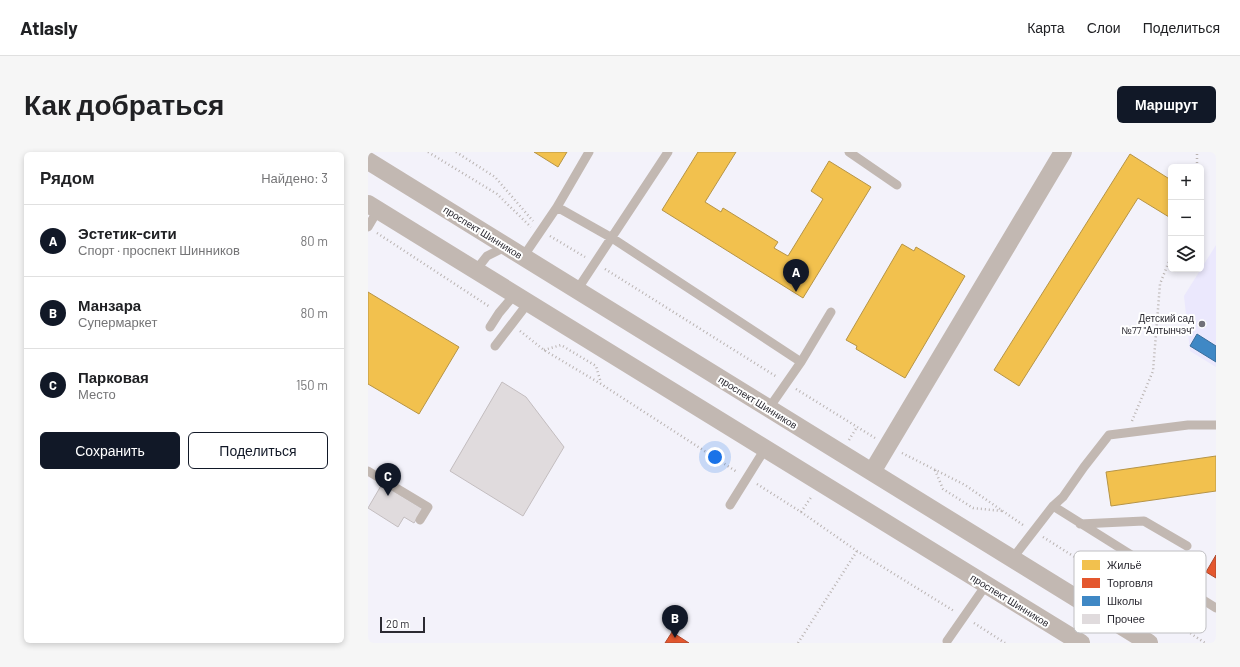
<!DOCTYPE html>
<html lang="ru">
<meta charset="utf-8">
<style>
:root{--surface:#fff;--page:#f6f6f6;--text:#202124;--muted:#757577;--line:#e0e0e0;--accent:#111827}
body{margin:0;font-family:Barlow,sans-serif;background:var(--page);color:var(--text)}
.controls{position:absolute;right:12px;top:12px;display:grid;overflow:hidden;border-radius:6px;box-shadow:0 2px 6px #0003}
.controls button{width:36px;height:36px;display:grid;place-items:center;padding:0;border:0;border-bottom:1px solid var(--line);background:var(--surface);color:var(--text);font:20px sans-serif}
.scale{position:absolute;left:12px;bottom:10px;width:45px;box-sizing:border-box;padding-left:4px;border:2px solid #2b2a32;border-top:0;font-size:11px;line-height:14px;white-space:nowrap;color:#2b2a32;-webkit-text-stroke:3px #fff;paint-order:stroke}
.you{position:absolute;left:347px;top:305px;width:14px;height:14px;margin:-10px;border:3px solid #fff;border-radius:50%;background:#1a73e8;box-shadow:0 0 0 6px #1a73e833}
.badge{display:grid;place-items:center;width:26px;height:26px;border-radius:50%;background:var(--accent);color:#fff;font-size:13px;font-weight:700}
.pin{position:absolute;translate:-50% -33px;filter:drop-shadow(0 1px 2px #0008)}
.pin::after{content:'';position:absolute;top:21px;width:14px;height:12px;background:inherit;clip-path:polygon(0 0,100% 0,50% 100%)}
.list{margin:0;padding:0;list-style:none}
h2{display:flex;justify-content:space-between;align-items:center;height:52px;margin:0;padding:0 16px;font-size:17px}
h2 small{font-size:13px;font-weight:400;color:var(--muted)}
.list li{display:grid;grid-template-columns:26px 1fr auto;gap:12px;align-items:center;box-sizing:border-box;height:72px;padding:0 16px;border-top:1px solid var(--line)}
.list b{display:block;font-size:15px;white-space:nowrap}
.list p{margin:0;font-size:13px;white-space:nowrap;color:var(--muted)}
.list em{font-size:13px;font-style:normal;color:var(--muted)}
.actions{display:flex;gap:8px;padding:12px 16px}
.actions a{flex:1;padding:9px 0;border:1px solid var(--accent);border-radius:6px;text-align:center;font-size:14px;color:var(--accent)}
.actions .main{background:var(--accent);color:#fff}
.icon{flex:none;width:22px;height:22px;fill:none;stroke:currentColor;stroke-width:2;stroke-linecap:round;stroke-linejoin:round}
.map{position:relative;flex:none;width:848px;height:491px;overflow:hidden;border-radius:6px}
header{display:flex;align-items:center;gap:24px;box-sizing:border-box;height:56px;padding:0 20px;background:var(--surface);border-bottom:1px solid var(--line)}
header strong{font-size:19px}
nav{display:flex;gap:22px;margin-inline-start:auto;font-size:14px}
.intro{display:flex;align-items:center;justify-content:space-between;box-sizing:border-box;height:96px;padding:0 24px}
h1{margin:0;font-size:28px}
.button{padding:10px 18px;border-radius:6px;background:var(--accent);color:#fff;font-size:14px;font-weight:700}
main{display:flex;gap:24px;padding:0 24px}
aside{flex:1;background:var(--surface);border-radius:6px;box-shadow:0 2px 6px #0003}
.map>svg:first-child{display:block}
.built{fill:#ebe8fd}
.homes{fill:#f2c14e;stroke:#b69446}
.shops{fill:#e4572e;stroke:#ac4a2f}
.schools{fill:#3f88c5;stroke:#396c99}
.building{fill:#e0dbdd;stroke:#c3bdbf}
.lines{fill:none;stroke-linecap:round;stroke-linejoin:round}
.path{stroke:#b9b3b1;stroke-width:2.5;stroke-dasharray:1 3;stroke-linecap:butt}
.lane{stroke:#c2b8b2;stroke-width:9}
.street{stroke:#c2b8b2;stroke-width:18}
.poi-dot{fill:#717078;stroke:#fff;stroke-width:1.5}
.labels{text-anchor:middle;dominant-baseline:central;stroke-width:4;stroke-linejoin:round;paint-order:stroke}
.street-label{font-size:10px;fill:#2b2a32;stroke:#fff}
.poi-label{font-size:10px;fill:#2b2a32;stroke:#fff;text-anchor:end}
.key{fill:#fff;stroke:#bfbfc2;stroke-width:1}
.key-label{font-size:11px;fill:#2b2a32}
</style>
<header>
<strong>Atlasly</strong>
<nav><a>Карта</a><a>Слои</a><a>Поделиться</a></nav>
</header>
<div class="intro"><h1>Как добраться</h1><a class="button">Маршрут</a></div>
<main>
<aside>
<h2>Рядом<small>Найдено: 3</small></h2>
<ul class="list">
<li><span class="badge">A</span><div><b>Эстетик-сити</b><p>Спорт · проспект Шинников</p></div><em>80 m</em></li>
<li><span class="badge">B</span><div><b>Манзара</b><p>Супермаркет</p></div><em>80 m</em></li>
<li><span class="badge">C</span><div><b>Парковая</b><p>Место</p></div><em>150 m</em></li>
</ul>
<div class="actions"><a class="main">Сохранить</a><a>Поделиться</a></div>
</aside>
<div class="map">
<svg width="848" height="491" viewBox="0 0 848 491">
<rect width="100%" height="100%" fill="#f3f2fa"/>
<path class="built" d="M848,93V215L822,199L816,144Z"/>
<path class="homes" d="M166,0H199L190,15Z
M330,0H368L337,50L353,60L355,56L410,90L406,96L420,104L455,47L443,39L461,9L503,35L435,146L294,58Z
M762,2L803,28V62L801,65L770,46L651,234L626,218Z
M534,92L546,99L548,95L597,124L537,226L488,197L489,194L478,188Z
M0,140L91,195L51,262L0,232Z
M848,304V339L743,354L738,320Z"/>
<path class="shops" d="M848,403V426L838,420Z
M304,480L321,491H297Z"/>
<path class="schools" d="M829,182L848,194V210L822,194Z"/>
<path class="building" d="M134,230L158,245L196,295L155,364L82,319Z
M14,332L55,357L46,371L36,365L30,375L0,356Z"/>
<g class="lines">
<path class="path" d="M60,0L129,42L163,75
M88,0L127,25L165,69
M829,15V0
M9,81L122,155
M182,84L217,105
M237,117L409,225
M152,179L176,198L233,232L369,320
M176,198L193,193L228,214L233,231
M428,237L507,286
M764,269L785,219L792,132L803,104
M481,288L489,275
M534,301L597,333L655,373
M567,318L575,337L605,356L634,359
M389,332L433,360L489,399L586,459
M433,360L444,344
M675,385L743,428L837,491
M730,443L743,428
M606,471L637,491
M430,491L489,399"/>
<path class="lane" d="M481,0L529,33
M189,55L244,86L433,210
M0,75L10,58
M155,105L189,55L221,0
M108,118L119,104L139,94
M209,138L300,0
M122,175L131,161L147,142
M127,194L160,151
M401,256L433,210L463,160
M0,319L60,355L52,368
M362,353L397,297
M685,354L848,456
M712,372L776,369L819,394
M644,407L685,354L695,345L716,315L741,283L820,273H848
M579,489L618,433"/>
<path class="street" d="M0,9L781,491
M0,52L713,491
M504,320L695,0"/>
</g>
<circle class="poi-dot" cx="834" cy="172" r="4"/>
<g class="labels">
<g class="street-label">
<text transform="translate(115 80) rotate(32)">проспект Шинников</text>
<text transform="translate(390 250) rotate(32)">проспект Шинников</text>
<text transform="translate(642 448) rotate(32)">проспект Шинников</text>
</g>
<g class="poi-label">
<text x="826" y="166">Детский сад<tspan x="826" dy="12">№77 "Алтынчэч"</tspan></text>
</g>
</g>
<rect x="706" y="399" width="132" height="82" rx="6" class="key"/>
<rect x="714" y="408" width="18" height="10" fill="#f2c14e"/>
<rect x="714" y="426" width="18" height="10" fill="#e4572e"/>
<rect x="714" y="444" width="18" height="10" fill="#3f88c5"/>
<rect x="714" y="462" width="18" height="10" fill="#e0dbdd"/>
<g class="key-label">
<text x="739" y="417">Жильё</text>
<text x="739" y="435">Торговля</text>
<text x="739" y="453">Школы</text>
<text x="739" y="471">Прочее</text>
</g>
</svg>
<div class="controls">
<button>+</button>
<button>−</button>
<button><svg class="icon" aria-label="layers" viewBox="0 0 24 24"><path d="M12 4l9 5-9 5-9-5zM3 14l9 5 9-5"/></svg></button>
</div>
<div class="scale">20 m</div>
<div class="you"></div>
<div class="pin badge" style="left:428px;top:140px">A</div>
<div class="pin badge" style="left:307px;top:486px">B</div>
<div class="pin badge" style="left:20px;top:344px">C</div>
</div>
</main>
